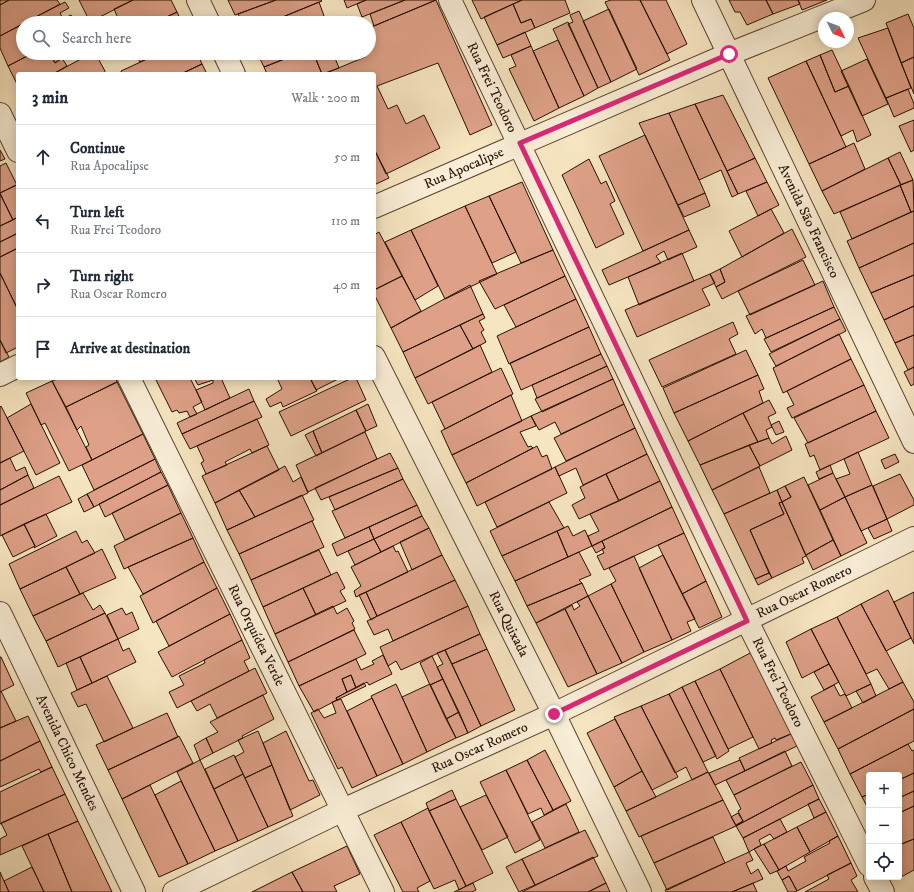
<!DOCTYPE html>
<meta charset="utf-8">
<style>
:root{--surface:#fff;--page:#f2f2f3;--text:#1f2937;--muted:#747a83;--line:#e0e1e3}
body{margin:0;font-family:"IM FELL DW Pica",serif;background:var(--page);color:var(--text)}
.controls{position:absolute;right:12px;bottom:12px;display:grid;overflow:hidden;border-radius:4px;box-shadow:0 2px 10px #0003}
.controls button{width:36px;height:36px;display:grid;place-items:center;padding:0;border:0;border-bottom:1px solid var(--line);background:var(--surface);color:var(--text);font:20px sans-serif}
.compass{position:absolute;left:818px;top:12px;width:36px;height:36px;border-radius:50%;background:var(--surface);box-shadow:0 2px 10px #0003;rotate:132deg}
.stop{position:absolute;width:12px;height:12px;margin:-9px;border:3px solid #db2777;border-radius:50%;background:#fff}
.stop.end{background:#db2777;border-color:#fff;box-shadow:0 1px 4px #0008}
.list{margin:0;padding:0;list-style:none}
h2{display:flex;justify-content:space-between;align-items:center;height:52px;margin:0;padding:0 16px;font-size:17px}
h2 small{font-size:13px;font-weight:400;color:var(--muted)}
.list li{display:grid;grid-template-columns:26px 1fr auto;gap:12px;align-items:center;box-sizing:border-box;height:64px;padding:0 16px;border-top:1px solid var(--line)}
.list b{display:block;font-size:15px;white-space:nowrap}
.list p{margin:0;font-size:13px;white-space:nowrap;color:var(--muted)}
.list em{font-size:13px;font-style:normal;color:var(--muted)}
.icon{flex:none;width:22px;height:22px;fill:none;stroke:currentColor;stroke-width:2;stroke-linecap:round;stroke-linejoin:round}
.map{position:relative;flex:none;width:914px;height:892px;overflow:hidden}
.search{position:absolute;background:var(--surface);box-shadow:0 2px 10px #0003;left:16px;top:16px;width:360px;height:44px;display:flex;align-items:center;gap:10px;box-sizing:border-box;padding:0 14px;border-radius:22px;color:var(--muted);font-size:15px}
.panel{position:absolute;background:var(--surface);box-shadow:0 2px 10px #0003;left:16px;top:72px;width:360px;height:308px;border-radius:4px}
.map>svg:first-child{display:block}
.building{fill:#dea188;stroke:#291000}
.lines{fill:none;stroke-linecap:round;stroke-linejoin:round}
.minor-casing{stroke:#5c4530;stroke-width:24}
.minor{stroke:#f9eed7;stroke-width:22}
.route{stroke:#db2777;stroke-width:5}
.labels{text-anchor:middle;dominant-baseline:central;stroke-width:3;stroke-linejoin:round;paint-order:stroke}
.street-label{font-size:14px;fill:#291000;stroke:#f9eed7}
</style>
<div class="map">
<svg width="914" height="892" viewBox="0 0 914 892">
<rect width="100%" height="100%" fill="#f6e5c1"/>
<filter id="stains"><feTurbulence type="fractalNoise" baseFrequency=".005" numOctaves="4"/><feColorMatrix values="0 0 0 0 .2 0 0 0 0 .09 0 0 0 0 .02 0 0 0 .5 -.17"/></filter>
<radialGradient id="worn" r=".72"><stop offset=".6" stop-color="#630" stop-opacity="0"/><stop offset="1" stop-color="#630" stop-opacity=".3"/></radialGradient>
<path class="building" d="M0,0H9L0,5Z
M9,0H57L60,4L0,36V5Z
M79,0H133L90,22Z
M133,0H171L177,12L154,23H120L114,9Z
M228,0H276L235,15Z
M276,0H321L322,1L268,23H243L238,14Z
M344,0H366L347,8Z
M366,0H405L362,17L357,4Z
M405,0H436L374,26L370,14Z
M436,0L492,125L470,135L438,63L377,86L388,109L397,105L406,124L424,115L440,148L386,174L374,149V74H324L365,57L363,53H369V28Z
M472,0H522L481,19Z
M522,0H565L570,13L535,28L531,19L521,23L513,4Z
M611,0H640L670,60L639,75L605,2Z
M640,0H666L687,44L667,54Z
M729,0H766L773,14L747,25L740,12H735Z
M766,0H798L800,4L773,14Z
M798,0H827L802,10Z
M65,2L69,8L60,13L63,19L71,15L76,23H24Z
M319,2L324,16L303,23H268Z
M513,4L521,23L531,19L535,28L497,45L484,17Z
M609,9L637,69L611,82L583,21Z
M579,11L611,82L598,88L568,24L573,22L570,15Z
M177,12L182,23H154Z
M908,14L914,28V57L901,63L886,23Z
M319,18L321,23H303Z
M568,22L598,88L584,96L553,29Z
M23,24V53H33L8,66L0,48V36Z
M888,28L911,88L886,98L858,38Z
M525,32L531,46L503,58L497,45Z
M558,40L584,96L559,108L533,51Z
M531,46L559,108L534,121L509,69L516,66L511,55Z
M832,50L849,86L835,92L820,55Z
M33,53H50L55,63L62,58L67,66L53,74H18V86L8,66Z
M50,53H57L61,59L55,63Z
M92,53H95L105,71L104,74H53Z
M135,53H160L140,62Z
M160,53H197L202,64L181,74H122L121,71Z
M257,53H300L264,67Z
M300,53H319L320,55L315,57L322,74H267L264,67Z
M319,53H333L339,68L322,74L315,57L320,55Z
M820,55L835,92L849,86L871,135L857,142L853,130L841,136L806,61Z
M914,57V94L901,63Z
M867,59L888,104L862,116L841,71Z
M806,61L846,147L809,164L768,78Z
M202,64L207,74H181Z
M908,89L914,104V108L894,117L886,98Z
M723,95L755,158L727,171L695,104Z
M695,104L738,194L732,197L721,170L699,180L669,113Z
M669,113L705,193L678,205L639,123Z
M914,120V150L911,152L899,126Z
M645,135L689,230L643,251L599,156Z
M854,143L865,169L822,191L809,164Z
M374,149L389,178L374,185Z
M0,150L5,159L0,161Z
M900,152L913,180L901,185L888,158Z
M755,158L767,182L738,194L727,171Z
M888,158L901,185L834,214L822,191Z
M589,159L601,184L606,181L615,201L610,204L624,234L596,248L562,175Z
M6,163L17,185L0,193V166Z
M913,180L914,211L911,212L900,185Z
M522,182L553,250L521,263L489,196Z
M767,182L779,205L758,216L746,191Z
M18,184V217L13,220L0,193Z
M900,185L911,212L852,239L840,212Z
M705,193L710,206L684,217L678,205Z
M0,194L13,220L0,226Z
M489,196L516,252L492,263L465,206Z
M465,206L497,274L445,299L411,230Z
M771,209L784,233L742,257L729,231Z
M914,211V243L859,268L847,241Z
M18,217V233L0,242V226Z
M792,229L806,257L722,299L716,287L725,282L720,269Z
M411,230L438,286L415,300L385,242Z
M689,230L697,247L668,260L664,251L656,256L661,263L609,285L602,270Z
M379,232L402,276L374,290V235Z
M18,233V248L0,257V242Z
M914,243V275L871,293L859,268Z
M18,248V310L0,273V257Z
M553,250L565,276L495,309L479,281Z
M682,253L694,281L639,305L628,277Z
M803,260L815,285L750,315L738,291Z
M720,269L725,282L716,287L710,274Z
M0,273L18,310V347L6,353L0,340Z
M710,274L715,283L702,289L710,305L637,337L625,310Z
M914,275V306L884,320L871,293Z
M402,276L421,311L391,328L374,294V290Z
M565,276L576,299L516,327L504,305Z
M823,281L834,307L766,338L762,329L755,334L746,316Z
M470,285L483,314L403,352L391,328Z
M576,299L589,327L509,364L497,336Z
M914,306V335L895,343L884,320Z
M834,307L840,319L771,352L764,339Z
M483,314L485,318L479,321L484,330L481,332L486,342L473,349L460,325Z
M840,319L846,331L776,366L769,354Z
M733,322L738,334L729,339L736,354L662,387L649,360Z
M460,325L473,349L415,378L403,352Z
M589,327L601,354L521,390L510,363Z
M839,334L851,359L783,393L773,368Z
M914,335V367L908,370L895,343Z
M0,340L9,357L0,362Z
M480,345L492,372L428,404L415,378Z
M746,350L758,375L674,413L663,388Z
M601,354L607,366L537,398L532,385Z
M851,359L864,385L792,418L787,408L794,405L787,391Z
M607,366L613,379L542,412L535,399Z
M914,367V384L911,386L904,372Z
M501,368L513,394L445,429L432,402Z
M758,375L764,389L759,391L763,403L688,441L674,413Z
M59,378H116L117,382L66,407L52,381Z
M155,378H190L202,402L193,407L197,414L190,417L187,411L179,413L177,410L172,412Z
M194,378H221L230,398L205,410L196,390L213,383V380L198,385Z
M277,378H310L317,391L283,407L281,402L270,407L266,399L282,389Z
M310,378H340L316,390Z
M352,378H356L366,400L291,436L279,412Z
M613,379L624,404L561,434L555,422L539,430L531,416Z
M52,381L92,460L69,471L45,423L41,425L26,393Z
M117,382L143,434L92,460L86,447L89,445L81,426L77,430L66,407Z
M864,385L876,411L808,443L794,418Z
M249,389L254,401L182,434L177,423Z
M511,395L522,421L452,455L441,431Z
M769,400L776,413L768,417L772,427L766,430L769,438L758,442L743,413Z
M254,401L262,417L190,449L182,434Z
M31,404L60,463L36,475L7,418Z
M368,404L377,426L366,431L356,410Z
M624,404L635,428L566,461L554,438Z
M1,406L24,451L0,463V407Z
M356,410L366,431L322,453L313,431Z
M876,411L889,438L820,470L814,455L810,457L805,444Z
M743,413L758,442L700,465L688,441Z
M531,416L536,426L520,432L528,447L531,446L533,448L466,483L452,455Z
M257,419L269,445L252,453L250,449L225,462L227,465L206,474L201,463L204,461L197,446Z
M779,421L784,432L776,435L771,425Z
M635,428L647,454L583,485L576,468L559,476L555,467Z
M313,431L322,453L316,456L305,435Z
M365,432L377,459L308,492L296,465Z
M143,434L155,459L94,490L82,465Z
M786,436L792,450L760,466L749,445L769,438L772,444Z
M749,445L760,466L712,490L700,465Z
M267,446L279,470L215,503L202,476Z
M537,446L542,457L547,455L552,469L477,506L466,483Z
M858,452L872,485L845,497L836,479L850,474L844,459Z
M390,453L398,468L321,500L315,488Z
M647,454L660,481L619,501L606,474Z
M895,454L899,462L885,469L881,460Z
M10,458L16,471L25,467L28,475L0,490V463Z
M155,459L161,472L94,507L87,494Z
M830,465L833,473L819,479L816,472Z
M285,466L293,482L301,477L308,493L255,517L239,490Z
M555,467L567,493L497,527L485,502Z
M759,467L770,493L724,514L712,490Z
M398,468L403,479L335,510L329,497Z
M161,472L168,485L105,517L99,504Z
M833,473L845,497L820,510L808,485Z
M606,474L619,501L579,519L572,505L585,498L580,487Z
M900,474L914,500V505L887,519L873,486Z
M28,475L34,488L0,505V490Z
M59,476L72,502L0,536V505Z
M804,477L833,540L806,555L782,502L791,497L785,486Z
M403,479L417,505L345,538L332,511Z
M660,481L672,507L592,546L588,536L599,531L590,514Z
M168,485L181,513L125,540L112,513Z
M872,485L887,519L861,531L845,497Z
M785,486L791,497L782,502L777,490Z
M239,490L255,517L227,530L215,503Z
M777,490L782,502L779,503L784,514L750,530L769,573L755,579L724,514Z
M87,494L94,507L84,512L78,499Z
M302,495L314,520L239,554L227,530Z
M845,497L867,543L841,556L820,510Z
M549,502L564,528L502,556L490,531Z
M782,502L806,556L802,558L804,563L772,578L750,530L784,514L779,503Z
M417,505L422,516L374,539L369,527Z
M672,507L684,533L604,570L597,556L604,553L602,549L605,548L602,541Z
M181,513L193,538L124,569L114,546Z
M46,514L57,536L34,548L35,546L24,524Z
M422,516L429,528L381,552L374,539Z
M887,519L892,531L874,539L868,528Z
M312,521L324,547L251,580L239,554Z
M24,524L35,546L13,557L2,535Z
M568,526L573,536L585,530L592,546L568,557L557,531Z
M369,527L374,539L337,556L332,544Z
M429,528L442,555L412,570L400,542Z
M76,531L82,543L87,540L95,553L20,589L9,564Z
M557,531L568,557L515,581L502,556Z
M684,533L706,581L682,594L658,545Z
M193,538L204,562L143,594L128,567Z
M374,539L381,552L355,565L348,551Z
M833,540L841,556L813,570L806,555Z
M602,541L605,548L596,553L592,546Z
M393,546L396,552L398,551L408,572L356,597L354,591L361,586L351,567Z
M102,549L116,578L80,594L66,567Z
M319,550L331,575L263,607L251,580Z
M579,552L591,575L579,580L582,583L527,606L515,581Z
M442,555L455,580L377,616L366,592Z
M663,555L695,619L687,622L691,631L672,640L639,568Z
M634,556L672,640L644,652L611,584L616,581L609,568Z
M204,562L217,588L153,623L140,596Z
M66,567L80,594L33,616L20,589Z
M337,572L345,588L340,591L346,601L316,615L303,588Z
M769,573L772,578L758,585L755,579Z
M455,580L468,606L393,641L388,629L374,635L367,621Z
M706,581L722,617L699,628L682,594Z
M582,583L588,596L536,623L527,606Z
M611,584L644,652L622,663L588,596Z
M217,588L230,614L169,646L156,621Z
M303,588L316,615L275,634L263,607Z
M888,590L911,638L886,651L861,604Z
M366,592L377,616L371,620L359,595Z
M914,592V644L894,602Z
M83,593L93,610L100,605L105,613L46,641L33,616Z
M588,596L622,663L597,674L565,609L572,605L574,610L580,606L577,602Z
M861,604L903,682L889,689L877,669L866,674L837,617Z
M333,606L337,614L347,608L354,621L352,623L355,629L288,662L275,634Z
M468,606L480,634L401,670L396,661L388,666L380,647Z
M122,608L126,615L132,612L139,629L118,639L107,615Z
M565,609L597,674L568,687L536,623Z
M105,613L118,639L58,667L46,641Z
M230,614L242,640L172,677L158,652Z
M837,617L871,684L846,696L811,629Z
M811,629L829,664L802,678L786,642Z
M354,630L366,654L299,686L288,662Z
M480,634L487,649L452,664L445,650Z
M118,639L123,651L129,648L136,662L92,683L80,657Z
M242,640L250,658L244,661L249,671L177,708L169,692L184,685L179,676L205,663L204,660Z
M487,649L515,710L481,726L452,664Z
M445,650L481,726L468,733L437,667L443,664L437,653Z
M752,652L793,733L776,740L775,738L771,740L772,743L759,749L720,669Z
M383,655L392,674L369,685L367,682L356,688L351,675L342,679L347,692L336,698L337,700L314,712L299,686L356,659L361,670L374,664L372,661Z
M432,656L443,679L430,685L420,663Z
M1,657L14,685L0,692V657Z
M80,657L92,683L77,690L66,663Z
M829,664L839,682L824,690L814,672Z
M255,668L267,693L217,718L210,704L197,711L191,701Z
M720,669L753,737L728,749L695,681Z
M351,675L356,688L347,692L342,679Z
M107,676L133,728L104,742L86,704L78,707L71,693Z
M443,679L459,712L446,719L430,685Z
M695,681L729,751L717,759L682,687Z
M903,682L914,702V709L838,749L824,722Z
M364,683L366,686L337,700L336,698Z
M396,684L427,752L403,764L371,696Z
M430,684L456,738L427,752L402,697Z
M871,684L876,696L863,703L856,691Z
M834,685L840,696L845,694L852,708L824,722L811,697Z
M682,687L716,756L703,762L669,694Z
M1,691L16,721L0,728V692Z
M669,694L708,772L692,780L686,767L675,773L641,706Z
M263,695L274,719L242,736L243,738L213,753L206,738L218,732L210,722Z
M372,698L403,764L377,776L347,711Z
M341,699L377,776L352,788L342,767L338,769L311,713L318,709L324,718L336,713L332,702Z
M641,706L678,777L652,790L614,717Z
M914,709V741L850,774L838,749Z
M459,712L468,733L456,738L446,719Z
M167,713L178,737L108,770L96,745Z
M28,716L40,741L0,761V728Z
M615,719L642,771L614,787L587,733Z
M258,731L272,765L245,778L235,757L244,752L238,740Z
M286,731L309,781L313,780L320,795L290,810L263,743Z
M793,733L799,745L745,771L739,758Z
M179,736L193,763L122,799L108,770Z
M206,738L213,753L200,760L194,745Z
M40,741L52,767L41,772L39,769L0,787V761Z
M908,744L912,751L914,750V773L899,780V775H869V794L862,797L850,774Z
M545,750L571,801L553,810L527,760Z
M785,751L792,766L734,795L726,780Z
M234,755L243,774L214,789L205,769Z
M200,760L238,841L215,851L177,772Z
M527,760L553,810L544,815L541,808L528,814L506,770Z
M740,760L745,771L715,785L709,773Z
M801,762L813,785L736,826L743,821L738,811L741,809L734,795Z
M272,765L293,816L268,827L245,778Z
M52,767L65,794L0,824V792Z
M506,770L540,840L515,853L480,782Z
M642,771L656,797L626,811L614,787Z
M708,772L723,800L639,837L626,811Z
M914,773V791L899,798V780Z
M243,774L268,827L238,841L214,789Z
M181,781L215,851L188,864L155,795Z
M150,785L188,864L159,877L122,799Z
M813,785L819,799L743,838L736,826Z
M452,790L456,799L429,811L426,803Z
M914,791V806L899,813V798Z
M65,794L78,821L0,855V839L7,835L1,823Z
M869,794V810L862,797Z
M486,795L508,837L482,850L460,807Z
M456,799L493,873L466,886L429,811Z
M819,799L826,812L814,818L808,804Z
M723,800L736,826L654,863L641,836Z
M566,804L579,832L545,848L532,822Z
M914,806V839L899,845V813Z
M428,808L466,886L459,890L455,880L434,889L401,822Z
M826,812L838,836L810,852L797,827Z
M738,813L743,821L736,825L731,817Z
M780,819L787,832L774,839L770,834L759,840L761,845L749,852L743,838Z
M78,821L112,892H72L48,834Z
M401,822L430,881L417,888L419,892H403L374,835Z
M797,827L810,852L779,870L764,844Z
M585,830L598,856L535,885L522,859Z
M48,834L72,892H44L22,846Z
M838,836L851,863L797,891L789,876L782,880L777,871L786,866L788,871L806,861L804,857L830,843L829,841Z
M713,837L725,863L667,890L654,863Z
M914,839V870L901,877L899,873V845Z
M764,844L779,870L770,874L754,849Z
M347,846L360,874L334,886L337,892H303L292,872Z
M749,852L753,860L746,863L751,874L758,869L763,879L732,892H666L665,890Z
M593,857L606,883L588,892H522Z
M522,859L535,885L519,892L506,867Z
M851,863L857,876L851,880L858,892H805L829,879L827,875Z
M32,867L44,892H9L4,881Z
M0,872L4,881L9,892H0Z
M292,872L303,892H252Z
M789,876L797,891L795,892H788L782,880Z
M473,883L476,890L472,892H454Z
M606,883L610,892H588Z
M753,883L757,892H732Z"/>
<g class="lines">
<g class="minor-casing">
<g id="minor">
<path d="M198,0L209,23"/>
<path id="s1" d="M450,0L747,621L869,865"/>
<path id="s2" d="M703,0L914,442"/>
<path d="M224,53L234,74"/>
<path d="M0,114L18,151"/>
<path id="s3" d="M374,207L729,54L864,0"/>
<path id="s4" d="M374,357L554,714L640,892"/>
<path d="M0,375L18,366"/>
<path id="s5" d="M129,378L383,892"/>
<path id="s6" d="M0,613L134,892"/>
<path d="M875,877L883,892"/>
<path id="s7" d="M174,892L343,810L554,714L914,538"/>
</g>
</g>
<use href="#minor" class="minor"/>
</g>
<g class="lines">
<path class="route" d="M554,714L747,621L520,143L729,54"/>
</g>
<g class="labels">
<g class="street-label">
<text stroke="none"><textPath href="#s1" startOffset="97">Rua Frei Teodoro</textPath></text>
<text stroke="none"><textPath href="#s3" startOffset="98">Rua Apocalipse</textPath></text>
<text stroke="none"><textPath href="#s2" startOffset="245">Avenida São Francisco</textPath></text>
<text stroke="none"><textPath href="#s7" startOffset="698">Rua Oscar Romero</textPath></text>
<text stroke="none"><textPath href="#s4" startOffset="299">Rua Quixada</textPath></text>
<text stroke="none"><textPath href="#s5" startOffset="287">Rua Orquídea Verde</textPath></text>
<text stroke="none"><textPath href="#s1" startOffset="757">Rua Frei Teodoro</textPath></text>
<text stroke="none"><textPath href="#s7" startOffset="338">Rua Oscar Romero</textPath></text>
<text stroke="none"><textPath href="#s6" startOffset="155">Avenida Chico Mendes</textPath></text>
</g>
</g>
<rect width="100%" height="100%" filter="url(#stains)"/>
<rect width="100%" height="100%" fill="url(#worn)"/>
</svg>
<div class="controls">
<button>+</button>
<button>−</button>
<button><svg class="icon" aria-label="locate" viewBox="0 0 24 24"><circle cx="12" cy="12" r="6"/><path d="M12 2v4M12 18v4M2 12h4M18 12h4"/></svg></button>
</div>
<svg class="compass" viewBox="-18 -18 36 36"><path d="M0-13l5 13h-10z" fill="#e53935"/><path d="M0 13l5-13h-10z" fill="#747a83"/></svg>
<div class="stop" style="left:729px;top:54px"></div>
<div class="stop end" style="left:554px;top:714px"></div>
<div class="search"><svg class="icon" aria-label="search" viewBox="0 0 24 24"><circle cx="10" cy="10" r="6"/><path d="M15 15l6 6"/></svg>Search here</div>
<section class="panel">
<h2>3 min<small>Walk · 200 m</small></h2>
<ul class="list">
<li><svg class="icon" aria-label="ahead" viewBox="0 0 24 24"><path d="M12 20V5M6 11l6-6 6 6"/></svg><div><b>Continue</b><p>Rua Apocalipse</p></div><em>50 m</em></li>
<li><svg class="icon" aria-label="left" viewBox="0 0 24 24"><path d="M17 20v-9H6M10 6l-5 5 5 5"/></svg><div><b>Turn left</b><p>Rua Frei Teodoro</p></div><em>110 m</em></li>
<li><svg class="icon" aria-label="right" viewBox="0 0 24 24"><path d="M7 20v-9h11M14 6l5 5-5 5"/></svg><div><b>Turn right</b><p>Rua Oscar Romero</p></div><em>40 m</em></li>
<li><svg class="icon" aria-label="arrive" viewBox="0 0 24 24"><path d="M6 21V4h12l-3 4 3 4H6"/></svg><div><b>Arrive at destination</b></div></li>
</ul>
</section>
</div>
